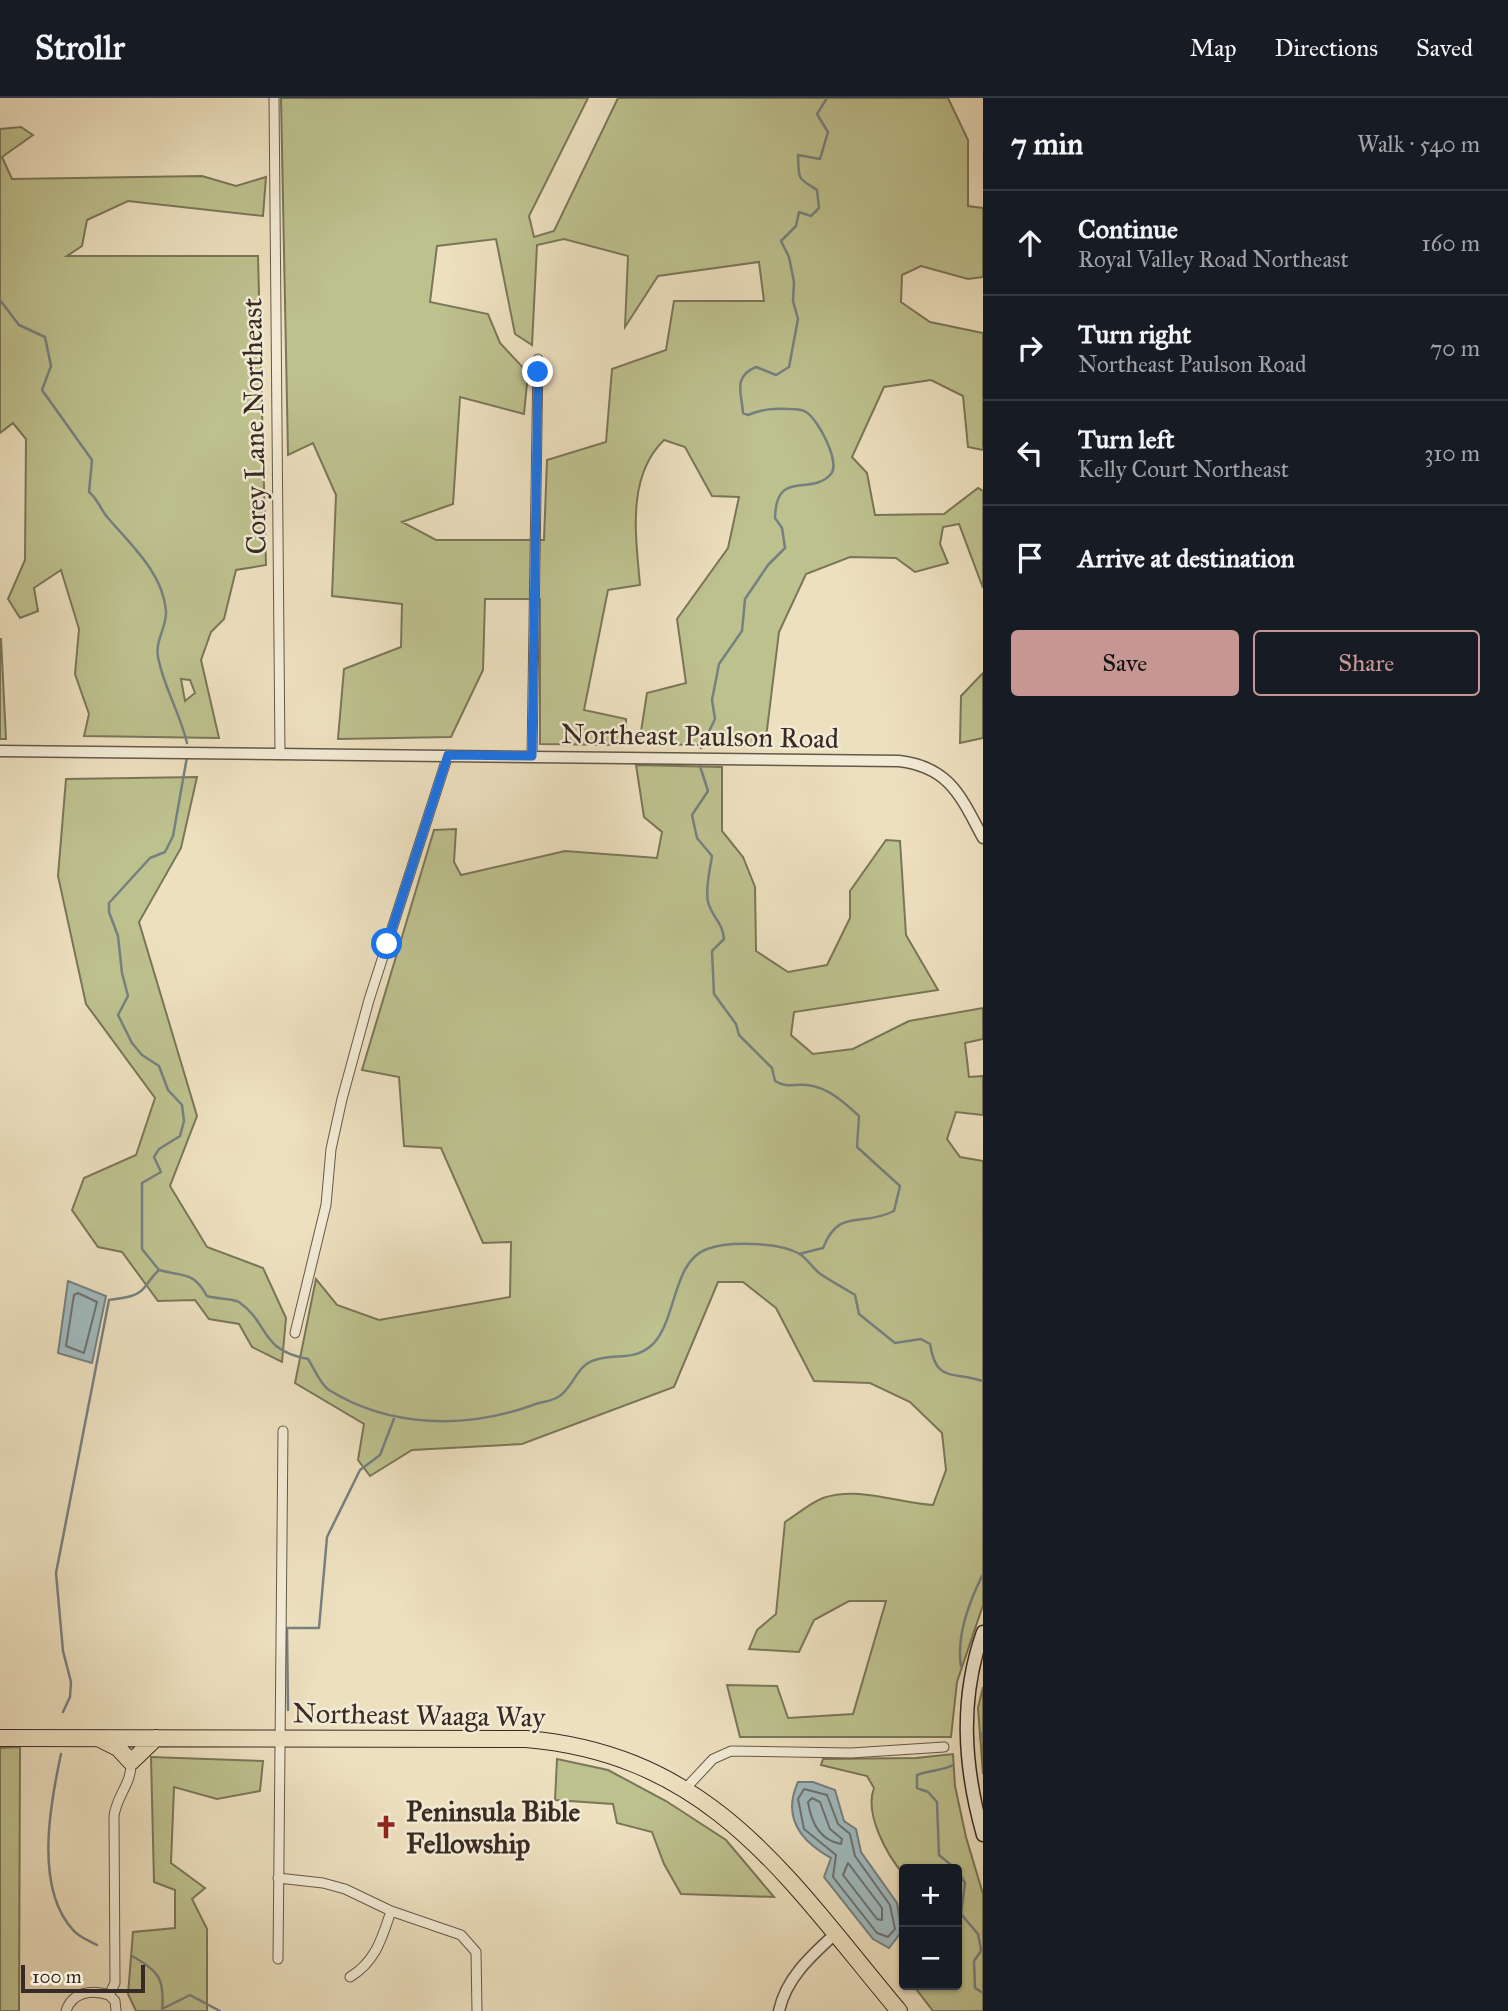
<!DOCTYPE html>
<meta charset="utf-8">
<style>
:root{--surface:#171b24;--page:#242831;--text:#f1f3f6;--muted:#9ea1a6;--line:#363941;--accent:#c59692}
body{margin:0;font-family:"IM FELL Great Primer",serif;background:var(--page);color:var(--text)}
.controls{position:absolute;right:21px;bottom:21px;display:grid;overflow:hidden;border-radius:7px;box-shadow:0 2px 5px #0004}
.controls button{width:63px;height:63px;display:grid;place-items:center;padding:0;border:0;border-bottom:2px solid var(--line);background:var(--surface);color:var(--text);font:35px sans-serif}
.scale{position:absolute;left:21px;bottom:18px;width:124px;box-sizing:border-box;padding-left:7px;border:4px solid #382a24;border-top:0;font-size:19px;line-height:24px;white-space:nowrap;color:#382a24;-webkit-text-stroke:5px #f3ebd5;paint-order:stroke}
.stop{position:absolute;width:21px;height:21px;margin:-16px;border:5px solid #1a73e8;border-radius:50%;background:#fff}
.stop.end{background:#1a73e8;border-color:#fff;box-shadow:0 2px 7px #0008}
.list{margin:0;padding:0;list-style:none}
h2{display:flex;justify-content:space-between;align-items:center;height:91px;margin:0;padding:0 28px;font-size:30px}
h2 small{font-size:23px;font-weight:400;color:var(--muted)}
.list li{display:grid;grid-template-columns:46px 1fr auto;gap:21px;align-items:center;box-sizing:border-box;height:105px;padding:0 28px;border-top:2px solid var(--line)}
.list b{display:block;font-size:26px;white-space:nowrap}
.list p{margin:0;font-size:23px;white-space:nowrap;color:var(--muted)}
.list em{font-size:23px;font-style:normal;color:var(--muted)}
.actions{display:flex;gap:14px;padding:21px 28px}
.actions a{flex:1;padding:16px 0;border:2px solid var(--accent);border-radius:7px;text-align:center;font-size:24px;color:var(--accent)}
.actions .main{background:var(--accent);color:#111}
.icon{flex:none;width:38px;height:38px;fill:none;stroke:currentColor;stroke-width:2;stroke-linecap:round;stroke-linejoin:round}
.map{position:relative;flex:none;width:983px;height:1913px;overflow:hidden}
header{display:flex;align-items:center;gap:42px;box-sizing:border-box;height:98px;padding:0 35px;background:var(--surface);border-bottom:2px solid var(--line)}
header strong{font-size:33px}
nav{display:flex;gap:38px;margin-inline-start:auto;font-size:24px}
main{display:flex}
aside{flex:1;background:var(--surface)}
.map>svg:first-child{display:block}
.green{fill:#bdc18e;stroke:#7a7659;stroke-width:2;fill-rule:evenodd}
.water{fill:#a0babe;stroke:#768080;stroke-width:2}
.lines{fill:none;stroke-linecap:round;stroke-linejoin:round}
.shore{stroke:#6c7271;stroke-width:2}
.stream{stroke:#768080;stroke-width:2.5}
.minor-casing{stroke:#65584b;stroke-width:11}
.tertiary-casing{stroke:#65584b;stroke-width:13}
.secondary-casing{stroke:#382a24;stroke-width:15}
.trunk-casing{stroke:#382a24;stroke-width:18}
.minor{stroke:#f3ebd5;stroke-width:9}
.tertiary{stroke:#f3ebd5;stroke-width:10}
.secondary{stroke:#f3ebd5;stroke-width:12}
.trunk{stroke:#ede0bf;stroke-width:16}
.route{stroke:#1a73e8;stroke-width:9}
.labels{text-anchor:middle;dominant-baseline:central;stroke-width:5;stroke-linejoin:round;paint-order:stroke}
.street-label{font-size:28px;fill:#382a24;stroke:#f3ebd5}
.poi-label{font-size:28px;font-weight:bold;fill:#382a24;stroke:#f3ebd5;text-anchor:start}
</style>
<header>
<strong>Strollr</strong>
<nav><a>Map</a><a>Directions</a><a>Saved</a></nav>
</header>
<main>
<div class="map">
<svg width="983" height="1913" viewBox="0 0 983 1913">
<rect width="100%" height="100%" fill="#ede0bf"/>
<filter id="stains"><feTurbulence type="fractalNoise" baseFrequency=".00286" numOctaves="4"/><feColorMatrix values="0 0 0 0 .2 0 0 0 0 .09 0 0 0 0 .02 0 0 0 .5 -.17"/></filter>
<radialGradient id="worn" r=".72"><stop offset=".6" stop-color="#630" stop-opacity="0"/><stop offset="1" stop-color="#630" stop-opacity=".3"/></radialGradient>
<path class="green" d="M281,0H588L529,118L534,139L554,133L618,0H948L968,42V108L983,110V179L968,181L921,168L902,177L901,204L930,224L983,235V352L968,349L963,298L931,282L884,289L852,359L867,375L875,417L944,416L978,390L983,393V490L959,426L943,429L940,446L948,465L915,474L896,460L850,459L806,476L779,534L765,648L639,646L647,595L686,585L677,521L728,450L739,399L712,398L685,349L664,342C626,379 636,439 640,487L608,492L584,612L626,621L625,647L540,646V501H485L483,572L451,639L338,641L344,571L401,549L402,506L332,498L336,397L313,345L288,357ZM496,141L515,236L532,247L537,147L564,141L628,158L625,229L658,178L759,164L764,203H674L666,252L612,271L606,344L547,362L544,442H436L402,424L453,406L460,299L524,316L528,275L500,245L488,216L430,204L437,148Z
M21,29L33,37L2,59L12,81L202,78L236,88L266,79L263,118L128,103L87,122L82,148L67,158H258L266,467L236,472L224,521L211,534L201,562L219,640L84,638L89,616L75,576L79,531L61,472L34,490L38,513L20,520L8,501L25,462L26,341L13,325L0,335V31ZM181,581L190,582L195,595L185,603Z
M0,541H1L6,641H0Z
M983,575V640L960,645L961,598Z
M636,667L722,669V733L743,759L755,789L756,853L788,874L827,867L850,820V793L886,742L900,743L906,837L938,892L794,914L791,937L813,956L853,951L909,923L983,910V941L965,945L969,979L983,978V1017L956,1014L947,1041L960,1059L983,1063V1507L957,1584L951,1639H740L727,1587L777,1588L788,1620L853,1616L886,1503H849L814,1522L799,1554L749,1551L757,1532L776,1516L785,1424C796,1417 810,1405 823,1400C859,1388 897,1405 933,1407L946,1372L942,1335L910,1304L870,1285L814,1283L776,1210L743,1184H718L674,1289L522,1346L412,1352L370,1378L358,1362L364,1326L295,1285L316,1181L337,1207L379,1222L510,1199L511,1144L483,1145L441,1050L404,1048L399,979L362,972L434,732L456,731L454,764L461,777L565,753L657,760L662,734L644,719Z
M197,679L181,750L139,824L197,1018L170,1088L207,1149L263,1170L286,1220L282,1264L252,1249L239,1226L209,1221L195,1202L158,1203L122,1154L98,1149L72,1112L84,1080L136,1057L155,1000L86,906L58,778L66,681Z
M983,1589V1676L978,1610Z
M20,1649L19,1913H0V1650Z
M953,1656L955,1688L966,1739L983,1796V1913H933L913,1887H957V1771H904V1777C887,1757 864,1716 874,1690L867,1678L821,1667L823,1661L916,1660Z
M151,1659L263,1663L260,1693L217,1701L174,1689L171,1765L205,1790L192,1801L207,1831V1913H136L128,1896L133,1834L175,1830V1792L154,1784Z
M557,1661L608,1672L666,1703L726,1742L774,1799L681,1796L664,1766L652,1734L617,1725L613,1706L555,1702Z"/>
<path class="water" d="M68,1183L106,1198L92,1265L58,1255Z
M798,1684H813L835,1692L844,1723L856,1731L861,1754L897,1805L902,1833L889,1850L873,1841L824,1779L831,1760C800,1743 782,1719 798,1684Z"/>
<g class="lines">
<path class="shore" d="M78,1195L97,1204L84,1255L66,1248L74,1197Z
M804,1691L827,1697L838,1726L850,1736L855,1758L890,1807L895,1831L888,1839L877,1835L833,1779L836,1757L804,1731L798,1701Z
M812,1700L820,1704L830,1731L842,1741L841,1746C819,1742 811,1724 808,1704Z
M848,1765L882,1810V1822L877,1821L843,1777Z"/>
<path class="stream" d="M0,202L19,227L45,239L51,268L42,292L92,362L89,394C98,401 100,411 108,420C131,447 163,475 166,513C167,529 155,542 158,559C164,590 180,615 187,645
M701,650L715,621L712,602L719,566L742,533L745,501L768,467L785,450L782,430L775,420C776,370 811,399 831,376C841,364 817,320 806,314C801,311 795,311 790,311C774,310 763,311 748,317L743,315C742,296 732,279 756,269L776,277L789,269L798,221L793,203L794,184L789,159L781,143L796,128L799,114L811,118L819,110L817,92C797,79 799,83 798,57L820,61L828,34L817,16L827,0
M187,659L173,738L165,754L150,760L109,805V814L118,838L122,875L128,898L118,917L132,945L142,957L159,968L168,992L182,1007L184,1023L180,1038L159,1051L154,1059L161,1074L142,1085V1151L159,1172C184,1179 193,1173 207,1198C216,1201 231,1200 239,1204C270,1226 259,1252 308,1261C314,1270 320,1286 329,1292C390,1330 467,1331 533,1307C541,1304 552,1303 558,1299C573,1291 576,1267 595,1262C617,1255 635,1264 654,1245C677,1219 673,1163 707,1151C729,1143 778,1144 800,1156C807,1161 812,1169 819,1175C830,1183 843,1189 855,1197L859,1216L895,1245L921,1241L930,1246C936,1285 952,1273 983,1283
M700,668L708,693L692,717L697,740L712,758C710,772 705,790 708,804C712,819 723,825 724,841L712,853L714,896L736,926L739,937L772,970L775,983C786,990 794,986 807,987C828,989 845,1005 859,1018L857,1049L900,1088L894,1113C860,1130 839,1109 823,1150L799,1156
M961,1568C956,1538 969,1504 983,1476
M288,1612L287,1530H319L327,1439L360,1372L380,1357L395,1318
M63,1614L70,1599L71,1584L63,1553L56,1475L109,1202C120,1200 136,1200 144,1190C150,1183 152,1178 159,1172
M980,1640L983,1634
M61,1656C50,1707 34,1791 74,1833C79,1839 90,1843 97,1847
M953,1667C942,1673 930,1672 917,1677V1690L928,1694L937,1704L939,1757L956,1771
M957,1772L965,1785L961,1816L978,1836L980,1846L981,1853L974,1863L975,1890L983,1895
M132,1858C159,1873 165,1881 162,1913
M164,1910L190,1897L220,1913"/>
<g class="minor-casing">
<path id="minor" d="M274,0L280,655
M532,658L538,261
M295,1235L326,1107L331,1051L342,1001L369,902L448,657
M685,1691L713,1661L731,1653L851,1655L944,1649
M278,1780L323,1785L345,1791L391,1813L461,1837L476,1854L477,1913
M278,1861L283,1333
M350,1879C376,1863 382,1840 391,1813
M109,1897L115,1885L114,1718C117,1696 132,1686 131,1664
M66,1913C72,1894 92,1891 109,1897L115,1903L116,1913"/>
</g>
<g class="tertiary-casing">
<path id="tertiary" d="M0,653L899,663C950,669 961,699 983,740
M779,1913C786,1880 811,1858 835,1836"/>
</g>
<g class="secondary-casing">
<path id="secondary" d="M983,1534C959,1602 964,1669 983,1737"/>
</g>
<g class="trunk-casing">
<path id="trunk" d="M0,1640L526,1641C713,1657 789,1782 899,1913
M100,1641L118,1650L131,1664L156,1640"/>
</g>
<use href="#minor" class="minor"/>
<use href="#tertiary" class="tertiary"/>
<use href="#secondary" class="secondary"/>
<use href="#trunk" class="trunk"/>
</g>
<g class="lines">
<path class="route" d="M387,846L448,657L532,658L538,274"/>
</g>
<defs>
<g id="church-bare" transform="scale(1.89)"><path d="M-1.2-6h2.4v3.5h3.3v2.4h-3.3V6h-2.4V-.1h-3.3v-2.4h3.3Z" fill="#8f2418" stroke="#f3ebd5" stroke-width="2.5" paint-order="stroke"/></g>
</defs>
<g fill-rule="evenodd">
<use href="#church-bare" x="386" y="1729"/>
</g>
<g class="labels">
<g class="street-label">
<text transform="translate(254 328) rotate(-91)">Corey Lane Northeast</text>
<text transform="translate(700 638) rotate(1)">Northeast Paulson Road</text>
<text transform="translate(419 1617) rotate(1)">Northeast Waaga Way</text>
</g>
<g class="poi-label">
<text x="406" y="1713">Peninsula Bible<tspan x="406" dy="32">Fellowship</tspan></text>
</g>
</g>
<rect width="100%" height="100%" filter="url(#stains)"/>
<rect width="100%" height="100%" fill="url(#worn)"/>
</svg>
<div class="controls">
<button>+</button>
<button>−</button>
</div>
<div class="scale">100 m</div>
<div class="stop" style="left:387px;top:846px"></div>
<div class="stop end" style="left:538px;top:274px"></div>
</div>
<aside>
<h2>7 min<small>Walk · 540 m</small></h2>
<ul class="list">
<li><svg class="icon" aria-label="ahead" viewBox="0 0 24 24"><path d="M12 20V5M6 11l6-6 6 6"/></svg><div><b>Continue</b><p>Royal Valley Road Northeast</p></div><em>160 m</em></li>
<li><svg class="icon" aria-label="right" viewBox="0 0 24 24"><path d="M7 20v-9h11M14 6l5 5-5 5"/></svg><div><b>Turn right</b><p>Northeast Paulson Road</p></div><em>70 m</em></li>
<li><svg class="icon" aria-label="left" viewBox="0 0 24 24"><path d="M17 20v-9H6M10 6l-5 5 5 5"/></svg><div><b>Turn left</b><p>Kelly Court Northeast</p></div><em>310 m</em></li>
<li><svg class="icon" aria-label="arrive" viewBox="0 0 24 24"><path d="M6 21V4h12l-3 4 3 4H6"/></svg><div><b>Arrive at destination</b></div></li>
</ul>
<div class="actions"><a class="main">Save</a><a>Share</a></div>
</aside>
</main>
